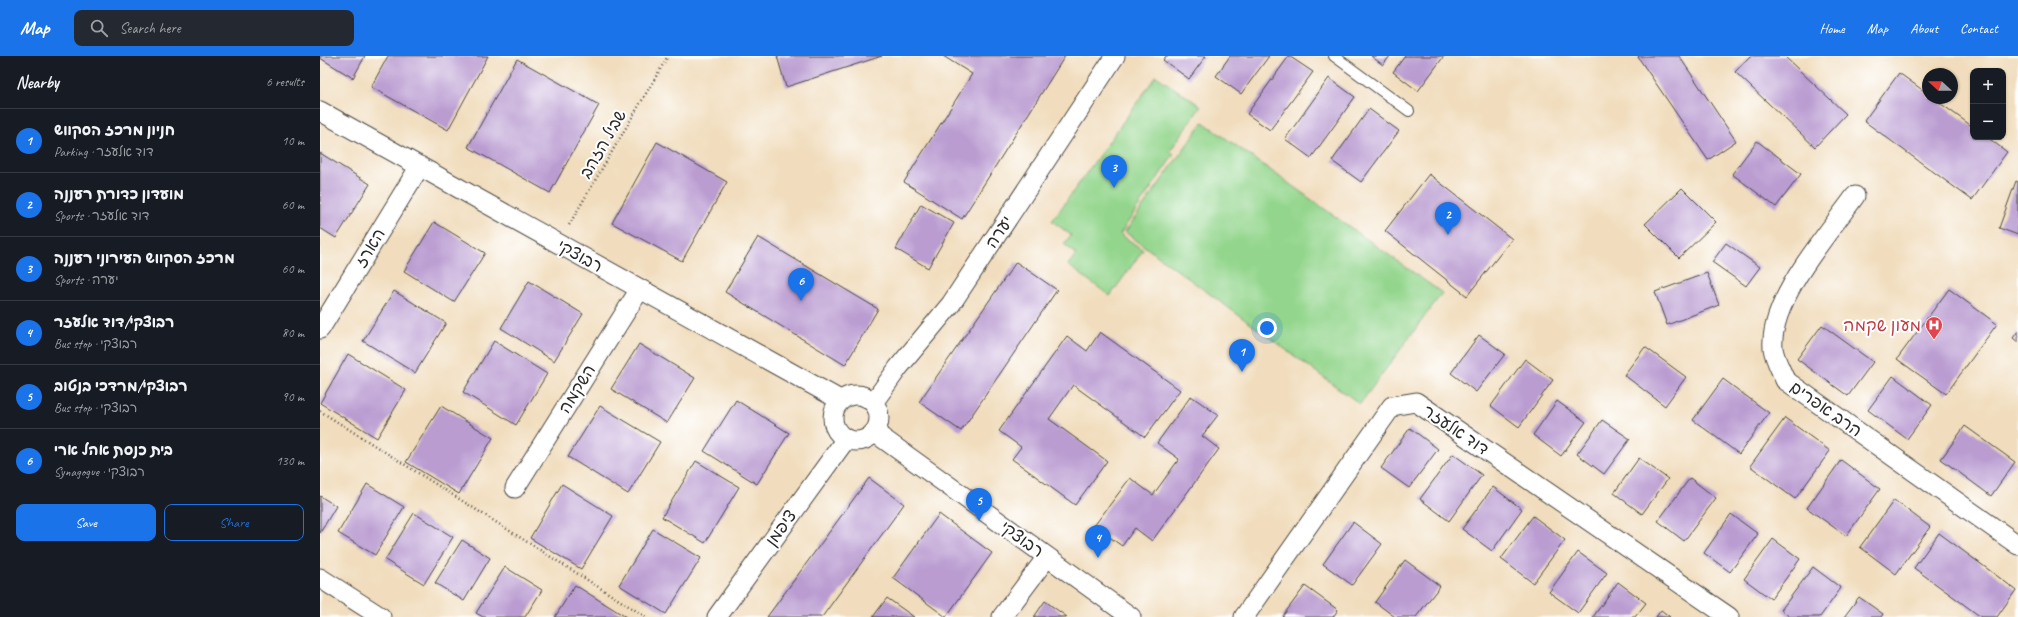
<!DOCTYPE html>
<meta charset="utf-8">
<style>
:root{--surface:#171b24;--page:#242831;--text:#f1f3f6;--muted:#9ea1a6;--line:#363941;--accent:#1a73e8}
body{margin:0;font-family:Caveat,"Playpen Sans Hebrew",sans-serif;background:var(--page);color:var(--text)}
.controls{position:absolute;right:12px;top:12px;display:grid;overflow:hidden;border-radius:8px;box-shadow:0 1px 3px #0004}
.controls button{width:36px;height:36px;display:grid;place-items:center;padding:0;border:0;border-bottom:1px solid var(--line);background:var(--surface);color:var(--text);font:20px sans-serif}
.compass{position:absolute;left:1602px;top:12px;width:36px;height:36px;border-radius:50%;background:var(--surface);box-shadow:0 1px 3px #0004;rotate:291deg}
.you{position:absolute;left:947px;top:272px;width:14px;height:14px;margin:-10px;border:3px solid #fff;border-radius:50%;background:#1a73e8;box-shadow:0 0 0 6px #1a73e833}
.badge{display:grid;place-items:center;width:26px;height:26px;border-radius:50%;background:var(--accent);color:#fff;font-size:13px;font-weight:700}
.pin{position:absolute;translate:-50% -33px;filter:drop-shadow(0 1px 2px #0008)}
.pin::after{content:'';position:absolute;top:21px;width:14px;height:12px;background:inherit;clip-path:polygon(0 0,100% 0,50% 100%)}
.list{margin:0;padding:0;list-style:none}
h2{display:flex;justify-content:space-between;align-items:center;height:52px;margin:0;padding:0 16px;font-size:17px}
h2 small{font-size:13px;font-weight:400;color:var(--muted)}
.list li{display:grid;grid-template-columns:26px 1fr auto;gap:12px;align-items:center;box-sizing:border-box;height:64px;padding:0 16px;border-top:1px solid var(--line)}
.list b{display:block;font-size:15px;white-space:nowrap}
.list p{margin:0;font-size:13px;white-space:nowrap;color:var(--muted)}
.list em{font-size:13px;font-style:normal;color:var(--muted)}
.actions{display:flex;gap:8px;padding:12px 16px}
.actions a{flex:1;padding:9px 0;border:1px solid var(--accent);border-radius:8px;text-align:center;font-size:14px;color:var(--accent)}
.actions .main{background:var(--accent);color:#fff}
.icon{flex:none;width:22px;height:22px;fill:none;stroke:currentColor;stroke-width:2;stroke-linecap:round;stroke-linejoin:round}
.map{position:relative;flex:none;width:1698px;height:561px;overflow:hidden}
header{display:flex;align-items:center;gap:24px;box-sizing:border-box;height:56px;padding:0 20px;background:var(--accent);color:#fff}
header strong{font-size:19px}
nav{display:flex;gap:22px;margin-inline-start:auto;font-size:14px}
.search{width:280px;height:36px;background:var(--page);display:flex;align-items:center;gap:10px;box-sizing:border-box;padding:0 14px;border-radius:8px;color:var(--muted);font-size:15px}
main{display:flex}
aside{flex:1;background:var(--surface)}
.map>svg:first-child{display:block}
.green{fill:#93d58c;stroke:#5f805c}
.building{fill:#ba9cd1}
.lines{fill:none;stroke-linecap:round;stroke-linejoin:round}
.service-casing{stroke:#494641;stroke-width:12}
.minor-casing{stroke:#494641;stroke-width:21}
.path{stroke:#494641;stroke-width:2.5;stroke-dasharray:1 3;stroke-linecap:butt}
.service{stroke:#fff;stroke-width:10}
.minor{stroke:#fff;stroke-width:19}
.labels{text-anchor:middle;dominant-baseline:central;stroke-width:4;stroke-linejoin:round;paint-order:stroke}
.street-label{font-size:17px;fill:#2b2b2b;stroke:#fff}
.health-label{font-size:17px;fill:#be3a42;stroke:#fff;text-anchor:end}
</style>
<header>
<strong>Map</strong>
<div class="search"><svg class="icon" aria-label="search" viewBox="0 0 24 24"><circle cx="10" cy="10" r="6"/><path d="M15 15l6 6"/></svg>Search here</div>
<nav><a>Home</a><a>Map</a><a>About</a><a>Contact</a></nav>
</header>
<main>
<aside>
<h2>Nearby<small>6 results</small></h2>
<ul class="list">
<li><span class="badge">1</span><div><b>חניון מרכז הסקווש</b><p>Parking · דוד אלעזר</p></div><em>10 m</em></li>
<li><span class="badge">2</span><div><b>מועדון כדורת רעננה</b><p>Sports · דוד אלעזר</p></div><em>60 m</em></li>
<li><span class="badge">3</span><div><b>מרכז הסקווש העירוני רעננה</b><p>Sports · יערה</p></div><em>60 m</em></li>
<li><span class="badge">4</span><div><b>רבוצקי/דוד אלעזר</b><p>Bus stop · רבוצקי</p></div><em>80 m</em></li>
<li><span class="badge">5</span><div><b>רבוצקי/מרדכי בנטוב</b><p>Bus stop · רבוצקי</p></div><em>90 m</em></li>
<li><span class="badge">6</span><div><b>בית כנסת אהל ארי</b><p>Synagogue · רבוצקי</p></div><em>130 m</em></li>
</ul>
<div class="actions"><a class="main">Save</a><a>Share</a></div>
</aside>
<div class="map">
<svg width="1698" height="561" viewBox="0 0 1698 561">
<rect width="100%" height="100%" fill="#fff"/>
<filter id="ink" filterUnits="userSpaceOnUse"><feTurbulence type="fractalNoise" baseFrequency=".025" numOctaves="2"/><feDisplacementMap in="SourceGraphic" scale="8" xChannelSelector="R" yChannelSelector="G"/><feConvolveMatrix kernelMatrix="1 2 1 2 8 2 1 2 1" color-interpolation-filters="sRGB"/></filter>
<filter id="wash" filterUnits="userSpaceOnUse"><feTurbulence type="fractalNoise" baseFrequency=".012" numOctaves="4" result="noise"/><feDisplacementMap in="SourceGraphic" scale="16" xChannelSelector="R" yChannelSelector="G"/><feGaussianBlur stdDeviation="0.9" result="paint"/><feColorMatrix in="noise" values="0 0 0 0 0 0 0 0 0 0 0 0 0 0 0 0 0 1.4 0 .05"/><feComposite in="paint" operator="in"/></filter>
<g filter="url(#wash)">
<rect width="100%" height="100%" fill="#f1ddbd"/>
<path class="green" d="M836,20L881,50L850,95L854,98L800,178L823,194L790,240L748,209L756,198L744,188L751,179L732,165Z
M883,66L1122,237L1040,348L805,176Z"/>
<g id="blocks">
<path class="building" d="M0,0H45L33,22L0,2Z
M68,0H168L128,74L51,31Z
M457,0H562L466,31Z
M623,0H745L642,163L584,126L652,18Z
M846,0H886L869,23L843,4Z
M910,0H949L921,38L896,20Z
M969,0L993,16L950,74L927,58Z
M1051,0H1070L1063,9Z
M1085,0H1124L1098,35L1073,16Z
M1319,0H1359L1416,85L1388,104L1318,1Z
M1430,0H1464L1526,58L1495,91L1415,16Z
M197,3L279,49L230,137L148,91Z
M1579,17L1608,38V42H1613L1653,71V81H1667L1687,96L1652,144L1544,65Z
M1009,22L1035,41L991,102L965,83Z
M1049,53L1079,75L1041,126L1012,105Z
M1437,85L1481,118L1456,151L1412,118Z
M337,86L407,126L362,205L292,167Z
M0,97L50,128L16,182L0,172Z
M1109,118L1192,183L1147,240L1065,175Z
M1696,125L1698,126V179L1679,172Z
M1362,132L1396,166L1359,202L1325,168Z
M601,148L634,167L608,212L576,193Z
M114,166L165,197L134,246L84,215Z
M438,181L558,253L525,309L405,236Z
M1406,187L1440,211L1426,230L1392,206Z
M696,206L737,234L641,375L599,346Z
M1387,217L1399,249L1347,269L1335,236Z
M209,225L263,258L234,305L181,272Z
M1629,233L1677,268L1626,338L1577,303Z
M74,235L126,267L95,317L43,285Z
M1502,269L1553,306L1528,340L1477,303Z
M1698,275V286L1693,282Z
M780,276L860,334L825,381L753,329L729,363L787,405L755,449L692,403L701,391L679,375L747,280L767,295Z
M1159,279L1185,298L1156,336L1131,317Z
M174,285L227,318L196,369L143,336Z
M319,288L375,322L347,367L291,333Z
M1325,291L1366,321L1345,350L1304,319Z
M28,298L86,334L57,382L0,347Z
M1205,303L1233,324L1199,371L1171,350Z
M1573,320L1612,349L1587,383L1548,354Z
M1403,323L1449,357L1419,398L1373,364Z
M871,340L898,359L882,380L899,393L832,485L815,472L802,490L774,470L810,422L833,439L859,403L837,387Z
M416,344L469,377L437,428L384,395Z
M1237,345L1266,366L1241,400L1213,379Z
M121,350L173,382L139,438L86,406Z
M280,350L340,386L308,438L248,401Z
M1465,362L1510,395L1475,443L1430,410Z
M1282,364L1310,383L1284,418L1257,398Z
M1645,370L1695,406L1671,440L1621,403Z
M1090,372L1118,393L1089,432L1061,412Z
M1133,398L1162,419L1129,465L1100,443Z
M1319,402L1348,423L1322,458L1294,437Z
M1521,404L1560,433L1526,480L1487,452Z
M376,405L419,431L385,487L342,461Z
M549,422L584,448L502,561H447Z
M1370,422L1396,442L1364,485L1338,465Z
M47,428L84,451L55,499L18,477Z
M242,428L293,460L261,513L210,482Z
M1173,431L1202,453L1172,495L1142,473Z
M0,440L16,450L0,477Z
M1574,444L1610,471L1576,518L1540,491Z
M94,457L133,481L104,528L65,504Z
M619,458L672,497L626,561L573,522Z
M1411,458L1438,478L1410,516L1384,497Z
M1213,460L1245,484L1213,527L1181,503Z
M1033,466L1062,488L1032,529L1003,508Z
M333,473L381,502L346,558L299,529Z
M1619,477L1696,534L1677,561H1661L1594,512Z
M1453,483L1480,503L1451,543L1424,523Z
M142,484L170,502L144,545L115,527Z
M1258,496L1287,517L1258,557L1229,536Z
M1085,504L1120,530L1096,561H1075L1055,546Z
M185,511L222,534L205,561H163L156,557Z
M1493,511L1521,532L1500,561H1470L1461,554Z
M1298,526L1326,547L1315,561H1273Z
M255,529L306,561H235Z
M985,530L1018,554L1013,561H962Z
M1539,541L1563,558L1561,561H1524Z
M567,542L594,561H553Z
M725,545L747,561H714Z
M1341,554L1350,561H1336Z"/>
</g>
</g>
<g filter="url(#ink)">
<use href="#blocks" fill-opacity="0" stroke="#494641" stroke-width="1"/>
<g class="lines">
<g class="service-casing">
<path id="service" d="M1014,0L1089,55"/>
</g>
<g class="minor-casing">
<path id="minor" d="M0,55L520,344
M1535,140C1508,178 1449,244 1453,292C1454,302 1461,314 1465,324L1698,489
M0,273L100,110
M513 362a23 23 0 1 1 46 0a23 23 0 1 1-46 0Z
M553,347L578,312L631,248L795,0
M554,376L811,561
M195,432L320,233
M0,522L61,561
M397,561L526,383
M682,561L727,501
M924,561L1072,350L1096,346L1409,561"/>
</g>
<path class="path" d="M249,169L348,0
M0,355L326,561"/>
<use href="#service" class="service"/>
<use href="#minor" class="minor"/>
</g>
</g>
<defs>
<g id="hospital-pin" transform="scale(0.9)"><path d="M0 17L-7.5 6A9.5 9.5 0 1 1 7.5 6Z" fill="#e0444e" stroke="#fff"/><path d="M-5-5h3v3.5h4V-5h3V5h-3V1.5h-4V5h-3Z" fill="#fff"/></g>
</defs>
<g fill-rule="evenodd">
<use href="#hospital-pin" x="1614" y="269"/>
</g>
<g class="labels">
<g class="street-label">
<text transform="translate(283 88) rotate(-60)">שביל הזהב</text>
<text transform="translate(679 176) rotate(-56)">יערה</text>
<text transform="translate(50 192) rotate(-59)">הארז</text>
<text transform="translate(260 200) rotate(29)">רבוצקי</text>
<text transform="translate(257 333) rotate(-58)">השקמה</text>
<text transform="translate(1506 353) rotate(35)">הרב אפרים</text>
<text transform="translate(1136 374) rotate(34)">דוד אלעזר</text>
<text transform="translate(461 472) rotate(-54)">ציפמן</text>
<text transform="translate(702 483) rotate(36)">רבוצקי</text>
</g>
<g class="health-label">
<text x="1601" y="269">מעון שקמה</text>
</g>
</g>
</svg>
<div class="controls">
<button>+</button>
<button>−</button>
</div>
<svg class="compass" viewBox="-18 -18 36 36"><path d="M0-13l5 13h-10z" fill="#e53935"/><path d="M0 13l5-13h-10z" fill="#9ea1a6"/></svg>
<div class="you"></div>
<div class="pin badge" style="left:922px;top:316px">1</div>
<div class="pin badge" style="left:1128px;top:179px">2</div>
<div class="pin badge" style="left:794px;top:132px">3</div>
<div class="pin badge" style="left:778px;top:502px">4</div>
<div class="pin badge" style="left:659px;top:465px">5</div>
<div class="pin badge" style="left:481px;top:245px">6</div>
</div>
</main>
